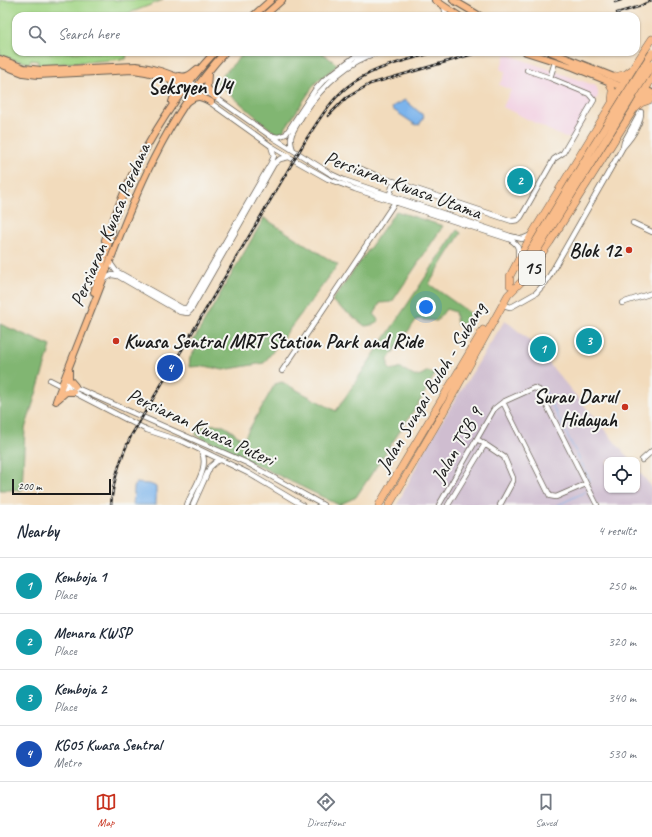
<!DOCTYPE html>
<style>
:root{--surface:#fff;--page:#f2f2f3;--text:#1f2937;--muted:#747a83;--line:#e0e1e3;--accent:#c8321e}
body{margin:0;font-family:Caveat,sans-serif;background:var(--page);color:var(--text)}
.controls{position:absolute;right:12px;bottom:12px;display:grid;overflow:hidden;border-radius:8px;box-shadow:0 1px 3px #0004}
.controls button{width:36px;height:36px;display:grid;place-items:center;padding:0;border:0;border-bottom:1px solid var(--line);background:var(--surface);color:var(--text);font:20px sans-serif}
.scale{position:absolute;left:12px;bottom:10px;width:99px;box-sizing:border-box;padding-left:4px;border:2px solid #1c1c1c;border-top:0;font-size:11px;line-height:14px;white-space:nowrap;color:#1c1c1c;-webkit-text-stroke:3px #f6f6f2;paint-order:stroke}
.you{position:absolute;left:426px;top:307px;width:14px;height:14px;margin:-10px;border:3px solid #fff;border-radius:50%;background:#1a73e8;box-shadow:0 0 0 6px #1a73e833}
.badge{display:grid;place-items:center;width:26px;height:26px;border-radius:50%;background:var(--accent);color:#fff;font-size:13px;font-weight:700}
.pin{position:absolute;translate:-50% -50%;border:2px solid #fff;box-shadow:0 1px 4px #0006}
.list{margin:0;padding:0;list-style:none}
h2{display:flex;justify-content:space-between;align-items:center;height:52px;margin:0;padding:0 16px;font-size:17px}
h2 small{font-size:13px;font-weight:400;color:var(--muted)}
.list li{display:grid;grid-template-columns:26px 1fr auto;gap:12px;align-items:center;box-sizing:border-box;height:56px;padding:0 16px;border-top:1px solid var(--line)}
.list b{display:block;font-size:15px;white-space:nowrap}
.list p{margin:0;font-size:13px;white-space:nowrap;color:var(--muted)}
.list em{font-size:13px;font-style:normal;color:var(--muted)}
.icon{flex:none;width:22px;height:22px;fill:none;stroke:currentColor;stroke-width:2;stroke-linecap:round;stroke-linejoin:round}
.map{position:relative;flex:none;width:652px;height:505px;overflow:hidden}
.search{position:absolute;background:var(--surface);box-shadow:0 1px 3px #0004;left:12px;right:12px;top:12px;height:44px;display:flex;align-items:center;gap:10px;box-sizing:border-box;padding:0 14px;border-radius:12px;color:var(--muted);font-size:15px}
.sheet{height:276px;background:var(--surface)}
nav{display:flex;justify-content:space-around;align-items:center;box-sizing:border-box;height:56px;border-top:1px solid var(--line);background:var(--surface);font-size:11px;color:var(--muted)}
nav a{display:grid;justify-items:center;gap:2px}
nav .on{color:var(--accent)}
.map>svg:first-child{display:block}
.built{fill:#f2cfe2}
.industrial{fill:#cfbdd0}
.green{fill:#a2d585;stroke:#5f7850}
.forest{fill:#81b672;stroke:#4e6947}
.water{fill:#7cb4ec;stroke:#4c6884}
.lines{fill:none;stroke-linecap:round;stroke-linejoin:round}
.stream{stroke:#7cb4ec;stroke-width:1}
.minor-casing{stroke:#675f54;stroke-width:6}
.major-casing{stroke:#675f54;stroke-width:8}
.highway-casing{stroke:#675f54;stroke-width:8}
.minor{stroke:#fff;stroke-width:4.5}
.major{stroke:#f9bc8a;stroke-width:6}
.highway{stroke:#f9bc8a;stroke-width:7}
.rail-casing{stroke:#1c1c1c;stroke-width:2.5}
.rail{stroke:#f6f6f2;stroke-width:1;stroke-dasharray:3;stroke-linecap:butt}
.highway-bridge-casing{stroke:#675f54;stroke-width:8;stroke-linecap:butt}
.highway-bridge{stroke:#f9bc8a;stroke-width:7}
.poi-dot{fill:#c8321e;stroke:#f6f6f2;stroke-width:1.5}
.labels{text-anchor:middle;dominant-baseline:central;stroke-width:4;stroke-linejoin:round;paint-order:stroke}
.shield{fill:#f6f6f2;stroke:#5d5d5c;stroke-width:1}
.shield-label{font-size:19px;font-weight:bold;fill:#1c1c1c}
.street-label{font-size:20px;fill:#1c1c1c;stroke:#f6f6f2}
.poi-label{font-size:20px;font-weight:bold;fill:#1c1c1c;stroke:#f6f6f2;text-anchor:end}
.quarter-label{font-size:22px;font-weight:bold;fill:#1c1c1c;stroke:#f6f6f2}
</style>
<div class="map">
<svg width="652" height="505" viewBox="0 0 652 505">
<rect width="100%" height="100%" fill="#f6f6f2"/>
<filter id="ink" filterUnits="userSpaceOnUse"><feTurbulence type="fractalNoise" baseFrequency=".025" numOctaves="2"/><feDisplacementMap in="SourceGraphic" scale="8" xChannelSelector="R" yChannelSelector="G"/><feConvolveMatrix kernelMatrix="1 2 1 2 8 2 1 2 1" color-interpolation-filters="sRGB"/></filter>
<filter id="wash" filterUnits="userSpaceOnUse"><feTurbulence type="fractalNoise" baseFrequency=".012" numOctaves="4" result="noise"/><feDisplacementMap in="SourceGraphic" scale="16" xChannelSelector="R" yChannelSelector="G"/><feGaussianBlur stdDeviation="0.9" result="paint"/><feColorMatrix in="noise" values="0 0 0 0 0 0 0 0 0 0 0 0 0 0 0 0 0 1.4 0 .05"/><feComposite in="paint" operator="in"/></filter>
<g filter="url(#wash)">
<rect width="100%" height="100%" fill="#f2dbbc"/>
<path class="built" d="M506,54L596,86L598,91V96L574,137L565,138L503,107L511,90L499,85L506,72L500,69Z"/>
<path class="industrial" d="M505,320L530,341L630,460H607V490H637V469L652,487V505H397L429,442Z"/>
<path class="green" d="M0,0H163L127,14V16H16V52H127L126,59L38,65V61L31,60L29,63L11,59L0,54Z"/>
<path class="forest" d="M245,52H321L338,65L316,82L282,133L277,135L216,82Z
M396,211L443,226L392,302L380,303L374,315L379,321L373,325L365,326L332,301Z
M264,218L338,265L264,363L223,370L205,366L189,367L190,358L197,347L192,343Z
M457,230L461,233L429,284L470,313L465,323L457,325L455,312L446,309L437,321L417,319L388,359V367L391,370C394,369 398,368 401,369C415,373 410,382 428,371L435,374L420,401L356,497L339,505L196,435L197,429C223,420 223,425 243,440L275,384L282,382L336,411Z
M0,324L51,346L25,429L22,490H0Z"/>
<path class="water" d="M405,100L424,116L420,124L416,125L392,109L393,106Z
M136,483C143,484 151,483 156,487V505H133L134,488Z"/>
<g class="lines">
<path class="stream" d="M543,387L590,480
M558,505L585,492"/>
</g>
</g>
<g filter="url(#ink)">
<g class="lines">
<g class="minor-casing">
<path id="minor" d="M444,6L446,16
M527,70L550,78
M190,82L215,97L269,135L331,174L344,180L510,236L522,239L531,235
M187,86L271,146L289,157L328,179L355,189L509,239C519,244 519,249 518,259
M273,136L278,137L286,134L315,90L324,80L353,58L366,52
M623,147L624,142L640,113
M293,150C287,135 295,129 302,116C321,87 345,62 379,52
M359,168L380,177L512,221L518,220L521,217L554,159L563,153L594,100L589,94L550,78L555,62
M389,197L394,181
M633,223L652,232
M110,260L111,264L116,271L182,308H187L271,163L274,156L271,146
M103,280L112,275L118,276L180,312L188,313L191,310L274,164L280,159L289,157
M622,303L652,293
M503,305L510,307L513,306L536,293L546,282L623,147C632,137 641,125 641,112
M282,371L395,202
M50,380L147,430L184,442L248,473L302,505
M63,382L247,463L323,505
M503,402L550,496L556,497L586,484
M477,439L504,457L513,478V481L500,505
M642,460L652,451
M187,505C192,490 211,467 201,451
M193,505L210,467L217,461L221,460
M439,505L494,409L503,402L534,388L539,390L597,505
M448,505L485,444"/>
</g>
<g class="major-casing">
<path id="major" d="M435,0L459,16
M453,0L480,16
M253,16L271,0
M264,16L282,0
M526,52L573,67L652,99
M551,52L629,83
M0,59L24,68L41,70L136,66C156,68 172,75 190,82
M0,64L23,73L38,75L133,70C152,72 170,78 187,86
M208,74L207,88L215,97
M179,76C187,78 191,74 197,69
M170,79L176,90L172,102
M641,88L652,93
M189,101C197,94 202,97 211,102
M105,240C116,214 125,186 139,161C159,123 185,84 215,52
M94,292L112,232
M69,370V379L75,386
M58,399L66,392H73
M56,401C71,360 88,320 103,280C133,198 166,117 225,52"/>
</g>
<g class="highway-casing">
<path id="highway" d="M615,77L626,74L630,71
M609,82L613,92L612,100
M636,108L641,103L652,99
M510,285V276L532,234L635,65L652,39
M379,505L483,330
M389,505L440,418L508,295L522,281L550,242L634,109L652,78"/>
</g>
<use href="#minor" class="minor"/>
<use href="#major" class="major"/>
<use href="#highway" class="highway"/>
<g class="rail-casing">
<path id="rail" d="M615,2L621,0
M617,13L638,7L652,0
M328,116L346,98L370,84L480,52
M111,505C113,480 120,459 131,436L307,138C319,120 330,101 347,87C372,67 405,61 435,52"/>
</g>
<use href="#rail" class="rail"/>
<g class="highway-bridge-casing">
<path id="highway-bridge" d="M520,268L594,145L652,53
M523,273L652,65"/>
</g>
<use href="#highway-bridge" class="highway-bridge"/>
</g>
</g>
<g class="poi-dot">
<circle cx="629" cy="250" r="4"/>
<circle cx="116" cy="341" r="4"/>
<circle cx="625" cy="407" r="4"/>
</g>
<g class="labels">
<rect class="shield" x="519" y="251" width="26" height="34" rx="3"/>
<g class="shield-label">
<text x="532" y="268">15</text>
</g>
<g class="street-label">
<text transform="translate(403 185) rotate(20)">Persiaran Kwasa Utama</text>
<text transform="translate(110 225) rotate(-67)">Persiaran Kwasa Perdana</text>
<text transform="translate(431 387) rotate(-59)">Jalan Sungai Buloh - Subang</text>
<text transform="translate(201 427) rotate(25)">Persiaran Kwasa Puteri</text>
<text transform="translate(457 445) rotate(-60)">Jalan TSB 9</text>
</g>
<g class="poi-label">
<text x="621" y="250">Blok 12</text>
<text x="124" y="341" text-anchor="start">Kwasa Sentral MRT Station Park and Ride</text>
<text x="617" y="396">Surau Darul<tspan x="617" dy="23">Hidayah</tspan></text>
</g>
<g class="quarter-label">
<text x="190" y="87">Seksyen U4</text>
</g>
</g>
</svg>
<div class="controls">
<button><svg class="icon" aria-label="locate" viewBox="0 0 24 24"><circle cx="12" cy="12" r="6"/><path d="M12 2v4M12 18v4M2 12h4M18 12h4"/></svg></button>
</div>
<div class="scale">200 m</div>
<div class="you"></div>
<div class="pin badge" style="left:543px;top:349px;background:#0f9aa8">1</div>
<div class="pin badge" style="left:520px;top:181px;background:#0f9aa8">2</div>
<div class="pin badge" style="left:589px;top:341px;background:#0f9aa8">3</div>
<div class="pin badge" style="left:170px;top:368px;background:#1a4fb4">4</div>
<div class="search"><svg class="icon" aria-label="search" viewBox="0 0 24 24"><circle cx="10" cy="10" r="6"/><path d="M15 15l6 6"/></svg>Search here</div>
</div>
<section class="sheet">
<h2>Nearby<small>4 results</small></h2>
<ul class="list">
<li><span class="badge" style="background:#0f9aa8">1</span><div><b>Kemboja 1</b><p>Place</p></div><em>250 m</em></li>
<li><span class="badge" style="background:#0f9aa8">2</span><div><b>Menara KWSP</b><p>Place</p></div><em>320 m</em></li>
<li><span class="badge" style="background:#0f9aa8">3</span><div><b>Kemboja 2</b><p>Place</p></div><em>340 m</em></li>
<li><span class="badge" style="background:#1a4fb4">4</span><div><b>KG05 Kwasa Sentral</b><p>Metro</p></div><em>530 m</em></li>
</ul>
</section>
<nav>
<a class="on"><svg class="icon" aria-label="map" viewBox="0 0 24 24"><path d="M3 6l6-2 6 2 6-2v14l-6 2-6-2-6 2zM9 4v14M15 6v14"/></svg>Map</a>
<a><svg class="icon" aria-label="directions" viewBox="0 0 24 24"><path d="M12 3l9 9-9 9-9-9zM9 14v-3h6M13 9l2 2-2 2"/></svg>Directions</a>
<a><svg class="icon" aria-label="saved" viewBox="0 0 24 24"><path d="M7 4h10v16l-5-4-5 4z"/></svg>Saved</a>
</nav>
